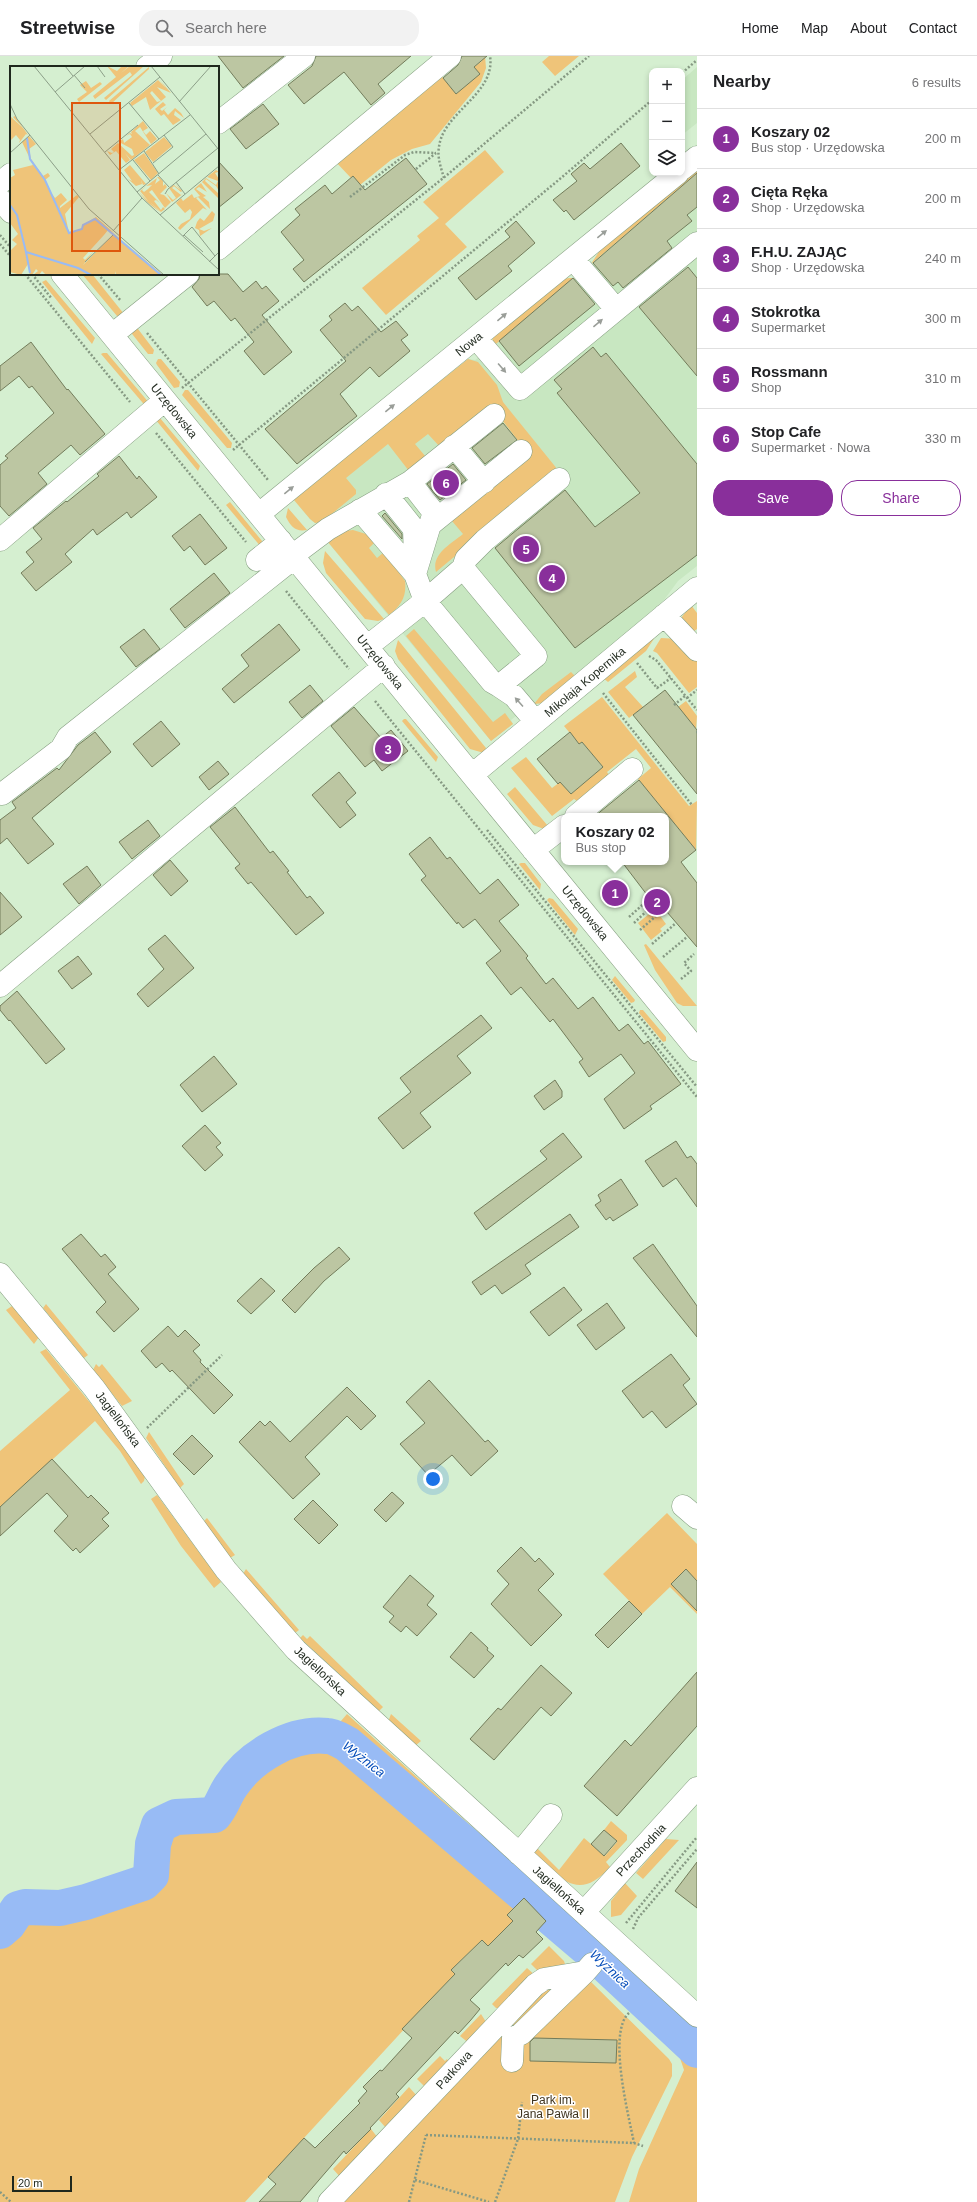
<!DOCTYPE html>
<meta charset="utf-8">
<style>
:root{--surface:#fff;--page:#f2f2f2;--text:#202124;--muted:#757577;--line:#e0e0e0;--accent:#892f9b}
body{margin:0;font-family:Helvetica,sans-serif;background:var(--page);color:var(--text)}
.controls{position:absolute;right:12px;top:12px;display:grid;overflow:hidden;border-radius:8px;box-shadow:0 2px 6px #0003}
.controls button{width:36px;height:36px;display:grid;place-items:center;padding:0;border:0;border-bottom:1px solid var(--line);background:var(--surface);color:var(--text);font:20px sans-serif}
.scale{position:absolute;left:12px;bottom:10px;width:60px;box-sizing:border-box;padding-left:4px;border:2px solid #1f281d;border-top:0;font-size:11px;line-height:14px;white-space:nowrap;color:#1f281d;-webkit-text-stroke:3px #fff;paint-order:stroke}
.you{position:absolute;left:433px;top:1423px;width:14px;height:14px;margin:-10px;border:3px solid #fff;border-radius:50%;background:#1a73e8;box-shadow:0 0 0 6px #1a73e833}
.badge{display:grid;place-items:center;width:26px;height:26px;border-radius:50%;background:var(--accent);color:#fff;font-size:13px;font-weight:700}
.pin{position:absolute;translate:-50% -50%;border:2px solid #fff;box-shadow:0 1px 4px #0006}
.popup{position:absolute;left:561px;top:757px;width:108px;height:52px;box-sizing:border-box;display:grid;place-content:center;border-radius:8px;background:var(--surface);filter:drop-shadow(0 1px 3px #0005);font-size:13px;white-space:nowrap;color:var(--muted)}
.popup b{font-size:15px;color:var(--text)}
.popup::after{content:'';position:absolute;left:50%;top:100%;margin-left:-8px;border:8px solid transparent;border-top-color:var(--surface)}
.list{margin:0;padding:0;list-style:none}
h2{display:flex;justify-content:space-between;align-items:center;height:52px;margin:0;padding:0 16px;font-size:17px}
h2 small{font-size:13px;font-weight:400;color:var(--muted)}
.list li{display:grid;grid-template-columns:26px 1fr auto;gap:12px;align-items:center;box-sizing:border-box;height:60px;padding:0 16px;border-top:1px solid var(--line)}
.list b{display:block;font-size:15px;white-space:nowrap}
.list p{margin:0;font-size:13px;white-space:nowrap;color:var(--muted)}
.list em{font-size:13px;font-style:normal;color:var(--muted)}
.actions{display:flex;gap:8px;padding:12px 16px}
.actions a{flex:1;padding:9px 0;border:1px solid var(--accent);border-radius:16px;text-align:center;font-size:14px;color:var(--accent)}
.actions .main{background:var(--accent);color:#fff}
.icon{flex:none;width:22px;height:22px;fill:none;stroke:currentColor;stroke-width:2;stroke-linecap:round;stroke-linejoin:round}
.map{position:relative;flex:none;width:697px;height:2146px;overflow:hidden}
header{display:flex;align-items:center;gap:24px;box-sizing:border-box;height:56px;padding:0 20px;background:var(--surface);border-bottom:1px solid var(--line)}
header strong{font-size:19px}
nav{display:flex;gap:22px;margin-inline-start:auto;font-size:14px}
.search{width:280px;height:36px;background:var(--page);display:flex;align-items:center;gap:10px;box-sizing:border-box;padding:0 14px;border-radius:16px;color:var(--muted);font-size:15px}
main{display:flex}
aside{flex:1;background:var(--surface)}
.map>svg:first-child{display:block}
.built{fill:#c8e7c1}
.green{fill:#efc479}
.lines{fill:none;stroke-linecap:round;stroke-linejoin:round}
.river{stroke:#98bbf5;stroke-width:36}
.building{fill:#bcc6a2;stroke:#737c5b}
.minor-casing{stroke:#859e80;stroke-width:23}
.path{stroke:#869983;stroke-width:2.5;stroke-dasharray:2 2;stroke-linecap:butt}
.minor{stroke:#fff;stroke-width:22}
.oneway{fill:#9a9e99}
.labels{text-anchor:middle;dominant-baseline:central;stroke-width:3;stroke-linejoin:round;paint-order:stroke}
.street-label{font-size:12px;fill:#1f281d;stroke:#fff}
.park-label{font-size:12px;fill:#403520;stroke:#fff}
.water-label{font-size:13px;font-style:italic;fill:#064dba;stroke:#fff}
.inset-river{fill:none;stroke:#98bbf5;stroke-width:2}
.inset-road{fill:none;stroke:#8c9f88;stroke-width:1}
.view{fill:#de570d;fill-opacity:0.15;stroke:#de570d;stroke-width:2}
.inset-edge{fill:none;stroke:#1f281d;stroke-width:2}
</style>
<header>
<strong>Streetwise</strong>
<div class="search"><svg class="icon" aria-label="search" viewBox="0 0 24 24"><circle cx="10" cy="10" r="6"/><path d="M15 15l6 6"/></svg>Search here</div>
<nav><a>Home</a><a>Map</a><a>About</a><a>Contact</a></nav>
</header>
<main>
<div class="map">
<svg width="697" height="2146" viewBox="0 0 697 2146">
<rect width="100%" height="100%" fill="#d5efd0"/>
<path class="built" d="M697,11V67L682,79V24Z
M697,117V510L678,525L664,544L597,602L539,648H534L525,653L511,664L513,668L491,685L327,485L322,466L315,467L310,463L294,444L468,303L475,304L487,295Z"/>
<path class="green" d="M478,0H485L486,12L481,26L430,88L412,93L391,104L360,129L353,120L351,122L334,104L439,17L456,38L480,18L474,11L482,5Z
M549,0H579L555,20L542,6Z
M485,94L504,116L445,168L467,191L386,259L362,232L420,184L417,180L439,162L423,146Z
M697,113V117L591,208L602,191Z
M82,218H92L124,258L120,262L117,260Z
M569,222H574L490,293L493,281L564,223Z
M46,224L95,282L92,288L42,226Z
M135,269L154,294L153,298H148L129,274Z
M103,297H107L150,348L148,353L101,298Z
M158,303H161L180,326L179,331L174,332L157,309L156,307Z
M468,303L478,306L497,329L503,346L558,414L436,516C431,498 451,488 463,478L452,465L531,401L491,350L440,391L428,378L415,388L426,401L409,415L388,388L346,422L356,434V438L322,466L315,467L310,463L294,444L295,441Z
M185,334H188L232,387L231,392H227L182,339Z
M160,362L200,410L198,415L155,363Z
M230,446L262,485L261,491L226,449Z
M288,452L307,474C296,476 291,471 286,461Z
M353,474L366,478L376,485L369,492L377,502L384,496L405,525C407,540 401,550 389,559L327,485L345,475Z
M325,495L384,563L378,565L365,563L326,517L323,507Z
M691,549L697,557V573L689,579L681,562Z
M414,573L493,666L505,657L513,668L491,685L406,580Z
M657,578L646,595L608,626L603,622Z
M661,582L679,583L697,604V631L689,637L657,597L653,595Z
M398,584L486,692L484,697L470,693L398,603L395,595Z
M635,615L637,621L625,631L643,651L629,662L608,636Z
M571,616L576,621L543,647L534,648L542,638Z
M602,641L689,750L697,745L696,794L638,723L651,712L636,693L607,716L609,719L577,745L574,743L552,760L511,712L526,701L552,732L560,726L571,738L603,711L582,686L579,688L564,670Z
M686,645L697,660L696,673L678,651Z
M404,663H406L438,701L436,706L402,665Z
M515,731L548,770L544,773L533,769L507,738Z
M521,807H525L541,828L540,834L519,808Z
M549,842L553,843L578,873L575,879L547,844Z
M655,853L666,868L660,873L662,875L651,884L638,867Z
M646,888L697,950H683L677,947L655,914L644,889Z
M615,920L635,944L634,946L631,947L612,924Z
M640,954H643L666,981V985L663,986L639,957Z
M46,1248L88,1299L84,1302L43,1252Z
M12,1250L39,1281L34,1288L6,1254Z
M46,1293L105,1365L145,1420L144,1425L141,1428L120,1395L95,1365L0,1451V1395L70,1334L40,1296Z
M96,1308L99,1311L102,1308L132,1345L122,1350L93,1314Z
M149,1376L184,1428L180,1432L146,1382Z
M157,1439L221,1526L214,1532L181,1490L151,1443Z
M667,1457L697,1488V1558L670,1531L642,1558L603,1518Z
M207,1462L235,1499L230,1502L203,1466Z
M246,1513L299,1574L295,1577L243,1518Z
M303,1579L307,1583L310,1580L383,1651L379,1655L300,1582Z
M347,1658L575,1864L600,1888L601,1892L581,1906L556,1884L560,1879L524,1842L507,1859L513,1865L488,1890L482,1884L451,1914L455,1918L245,2146H0V1875L8,1868L18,1853L25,1851L60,1852L86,1846L143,1827L151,1819L153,1788L159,1769L176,1761L214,1759C222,1750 224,1739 231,1730C253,1696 288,1681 328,1680Z
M391,1658L421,1685L415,1690L388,1666Z
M611,1765L627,1779V1784L606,1806L610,1811C576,1850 556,1817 528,1792L532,1787L559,1814L584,1782L605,1800L617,1786L604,1774Z
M666,1783L679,1784L643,1823L636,1817Z
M625,1827L637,1840L621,1859L611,1861V1845Z
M549,1890L564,1905L565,1908L542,1919L531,1908Z
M608,1898L612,1899L697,1977V1993L601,1904Z
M601,1904L697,1994V2146H629L639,2113L684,2014L680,2002L593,1919Z
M527,1912L537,1921L505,1952H496L492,1948Z
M585,1920L669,2003L672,2008V2020L632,2101L615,2146H336L542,1930Z
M481,1958L486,1966L470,1988L460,1980Z
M440,2000L445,2005L447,2003L449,2007L425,2031L417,2023Z
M409,2031L417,2040L386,2072L379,2064Z
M371,2073L378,2082L341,2122L333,2113Z"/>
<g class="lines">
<path class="river" d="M0,1875L8,1868L18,1853L25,1851L60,1852L86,1846L143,1827L151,1819L153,1788L159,1769L176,1761L214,1759C222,1750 224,1740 231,1730C250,1701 291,1676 327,1680C334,1680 341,1685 347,1688L594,1898L697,1994"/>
</g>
<path class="building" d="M218,0H284L243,32Z
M316,0H411L378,28L385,37L371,49L344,16L304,48L288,29L312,10Z
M462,0H487L474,11L480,18L456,38L443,22L458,9Z
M263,48L279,68L246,93L230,73Z
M621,87L640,110L574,164L566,154L564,156L553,144L577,125L571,118L584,107L590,113Z
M406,102L427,128L304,226L293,213L304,204L281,176L300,159L295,153L325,129L332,138L353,120L365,134Z
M218,105L243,132L218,152Z
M697,117V151L687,159L692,165L667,185L672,192L623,232L618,226L613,230L593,207Z
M516,165L535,187L508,210L512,215L476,244L458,222L510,181L505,175Z
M688,211L697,222V320L639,251Z
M200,218H228L243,236L256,225L262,233L266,230L279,245L262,259L292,296L264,319L244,295L254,286L235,262L231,265L214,245L207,250L192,231L199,223Z
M573,222L595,248L519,310L499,285Z
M345,247L352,255L358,250L381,276L396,265L408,279L401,284L410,295L379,321L370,311L340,338L357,360L297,408L265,373L346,305L320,274L332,264L329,260Z
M31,286L67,334L68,333L105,378L80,399L71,389L38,417L47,428L9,460L0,450V409L8,402L5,400L54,357L32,330L29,332L19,320L0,335V310Z
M593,291L601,301L606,297L697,408V499L575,592L495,492L565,434L595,471L640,437L557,337L562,333L554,324Z
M503,367L517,384L485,408L472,392Z
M119,400L137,423L139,420L157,441L131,462L127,456L97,479L93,473L65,498L72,506L36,535L21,517L34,506L26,496L42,483L33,472L66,445L67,446L99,420L97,418Z
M453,408L466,424L440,444L427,428Z
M385,457L402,478V483L382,460Z
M200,458L227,492L205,509L190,490L184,495L172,480Z
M214,517L230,537L185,572L170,553Z
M279,568L300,594L234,647L222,633L249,610L241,599Z
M144,573L160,593L136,611L120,591Z
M310,629L323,645L302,662L289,646Z
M665,634L697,674V738L633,659Z
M354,651L381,682L391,674L408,695L382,715L374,704L365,711L331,670Z
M161,665L180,688L152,711L133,688Z
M95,676L111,696L32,762L54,788L28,808L7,782L0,788V764L16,752L12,746L57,712L59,714L78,689Z
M570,676L579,688L582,686L603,711L571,738L560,726L558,728L537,703Z
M218,705L229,718L209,734L199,721Z
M339,716L356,737L346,746L356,759L340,772L312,739Z
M639,724L696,794L681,806L697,827V891L661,849L657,852L622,806H666V760H595Z
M235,751L270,797L273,795L289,815L287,816L307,842L310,840L324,857L296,879L251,826L248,828L235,812L240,808L210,771Z
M148,764L160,780L132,803L119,786Z
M430,781L447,803L450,801L480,838L498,823L519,849L499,865L528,900L526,902L546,928L553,922L578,953L593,941L619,975L628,968L644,988L648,985L681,1028L650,1050L652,1053L624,1073L604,1043L635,1017L621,998L589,1021L579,1006L583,1003L553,963L550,966L521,931L511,939L486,907L501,895L475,863L463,872L458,866L457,868L421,824L426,820L409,798Z
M170,804L188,825L171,840L153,819Z
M87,810L101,829L79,848L63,828Z
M0,836L22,861L0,879Z
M165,879L194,912L148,951L137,938L164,913L148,893Z
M78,900L92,918L72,933L58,915Z
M17,935L65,993L46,1008L10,964L9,965L0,954V950Z
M481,959L492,972L457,1000L471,1017L420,1057L431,1071L403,1093L378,1062L411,1036L400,1022Z
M214,1000L237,1028L202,1056L180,1029Z
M555,1024L562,1035V1041L544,1054L534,1040Z
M205,1069L221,1087L216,1091L223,1099L205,1115L182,1090Z
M563,1077L582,1101L486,1174L474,1157L547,1103L540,1095Z
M676,1085L687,1102L691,1100L697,1108V1151L676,1122L663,1131L645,1105Z
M621,1123L638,1149L613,1165L610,1161L606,1164L595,1149L601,1145L598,1139Z
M570,1158L579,1171L525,1209L531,1218L502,1238L495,1229L481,1239L472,1226Z
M81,1178L101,1201L105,1198L116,1211L108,1218L139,1253L114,1276L96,1256L106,1246L62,1193Z
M653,1188L697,1250V1281L633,1202Z
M339,1191L350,1203L324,1225L295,1257L282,1244L314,1212Z
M261,1222L275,1235L251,1258L237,1245Z
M564,1231L582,1254L549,1280L530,1256Z
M607,1247L625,1272L596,1294L577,1269Z
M168,1270L178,1281L185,1274L200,1289L193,1295L201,1304L200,1306L233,1339L214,1358L172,1314L170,1316L162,1307L156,1312L141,1295Z
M671,1298L690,1323L683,1329L697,1348L666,1372L652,1355L643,1362L622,1335Z
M429,1324L485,1386L488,1384L498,1395L471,1420L452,1399L428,1419L400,1388L425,1367L406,1346Z
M347,1331L376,1360L361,1374L347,1360L305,1401L320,1418L293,1443L239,1386L260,1365L265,1370L270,1365L290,1386Z
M192,1379L213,1400L194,1419L173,1398Z
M52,1403L88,1442L91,1439L109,1457L102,1463L109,1470L80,1497L76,1492L73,1495L54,1475L68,1460L47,1437L0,1480V1451Z
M392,1436L404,1447L386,1466L374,1454Z
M313,1444L338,1469L319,1488L294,1463Z
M521,1491L535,1506L539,1502L554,1518L538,1534L562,1559L531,1590L491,1548L509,1528L497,1515Z
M686,1513L697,1525V1555L671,1528Z
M410,1519L434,1540L427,1549L437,1558L417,1580L406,1570L401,1576L389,1566L394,1560L383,1551Z
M629,1545L642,1558L608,1592L595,1579Z
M471,1576L488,1592L487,1594L494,1600L474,1622L450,1601Z
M541,1609L572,1637L551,1660L541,1651L494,1704L470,1683L498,1652L501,1654Z
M697,1616V1670L617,1760L584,1730L625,1684L631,1690Z
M604,1774L617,1785L604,1800L591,1788Z
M697,1806V1852L675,1835Z
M524,1842L546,1865L536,1876L543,1883L523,1902L519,1899L508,1910L506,1907L470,1944L480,1953L470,1965L458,1978L455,1975L396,2038L399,2041L370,2072L371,2073L346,2098L344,2095L300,2146H259L276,2128L268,2121L304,2082L315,2092L360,2047L358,2045L367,2035L363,2031L380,2014L382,2015L412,1982L402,1973L455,1918L451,1914L482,1884L488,1890L513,1865L507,1859Z
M534,1982L617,1984L616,2007L530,2005V1986Z"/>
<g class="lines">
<g class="minor-casing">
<path id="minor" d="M147,11L161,0
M218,67L304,0
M682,113L697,101
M0,127L11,118
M0,143L11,156
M218,193L450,0
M573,203L616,253
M62,218L697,994
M112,279L188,218
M476,282L520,333L697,187
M454,390L484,426
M410,426L431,453L433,459L415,518
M386,438L414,473L415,503
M360,454L415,518L425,545L463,512L536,600L499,630L492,626L425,545L368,590
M259,458L678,117
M431,468L521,395
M0,484L165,344
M292,500L328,473L410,426L494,359
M257,504L281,485
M463,512L466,503L485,484L559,423
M664,559L697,594
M499,630L514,640L536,666
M472,719L697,532
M2,738L61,693L68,681L294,502
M576,760L632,713
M533,794L564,770
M0,930L384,610
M0,1218L94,1332L226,1514L296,1594L697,1960
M683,1450L697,1462
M519,1798L551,1759
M584,1856L697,1732
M512,2005L513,1982L521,1978L585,1916
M329,2146L535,1929L544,1923L585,1916L592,1908"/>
</g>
<path class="path" d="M682,17L697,4
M416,113L436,97
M444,122C441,112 437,101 439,91C443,56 496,38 490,0
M350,141L405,99L414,96L436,97
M0,179L11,192
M0,188L11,201
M25,218L130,346
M32,218L52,243
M98,218L121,245
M147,277L268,424
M182,332L447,119L589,0
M156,377L246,486
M233,394L561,122L652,44
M286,535L349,613
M649,600L656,604L697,654
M637,607L657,632L671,622
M603,637L692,749
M687,642L697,634
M375,645L697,1041
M674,649L685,640
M696,676H697
M487,774L697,1031
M629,861L649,843
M634,867L653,849
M640,874L664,853
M652,888L676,867
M663,901L687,881
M681,923L691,915L684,907L694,898
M147,1372L222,1299
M626,1867L697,1781
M633,1873L638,1862L697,1793
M629,1957C607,1976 629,2061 634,2087
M426,2079L634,2087L643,2090
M415,2124L489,2146
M0,2136L11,2146
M409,2146L426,2079
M495,2146L518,2083L522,2046"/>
<use href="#minor" class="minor"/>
</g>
<defs><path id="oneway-solid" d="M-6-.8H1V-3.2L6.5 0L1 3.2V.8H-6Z"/></defs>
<g class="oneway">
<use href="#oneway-solid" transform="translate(602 178) rotate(-39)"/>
<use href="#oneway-solid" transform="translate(502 261) rotate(-40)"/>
<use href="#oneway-solid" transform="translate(598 267) rotate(-40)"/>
<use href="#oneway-solid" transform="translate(502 312) rotate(49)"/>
<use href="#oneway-solid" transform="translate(390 352) rotate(-39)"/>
<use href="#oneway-solid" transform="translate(289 434) rotate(-39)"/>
<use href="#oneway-solid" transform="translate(519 646) rotate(-132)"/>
</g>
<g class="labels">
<g class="street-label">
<text transform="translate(469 288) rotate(-39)">Nowa</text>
<text transform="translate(174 355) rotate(51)">Urzędowska</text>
<text transform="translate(380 606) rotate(51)">Urzędowska</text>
<text transform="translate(585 626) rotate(-40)">Mikołaja Kopernika</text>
<text transform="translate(585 857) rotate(51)">Urzędowska</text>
<text transform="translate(118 1363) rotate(53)">Jagiellońska</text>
<text transform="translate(320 1615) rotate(43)">Jagiellońska</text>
<text transform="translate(641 1794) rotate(-47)">Przechodnia</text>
<text transform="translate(559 1834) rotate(42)">Jagiellońska</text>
<text transform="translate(454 2014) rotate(-48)">Parkowa</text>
</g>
<g class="park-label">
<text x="553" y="2044">Park im.<tspan x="553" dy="14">Jana Pawła II</tspan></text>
</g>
<g class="water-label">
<text transform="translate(364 1703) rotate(38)">Wyżnica</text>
<text transform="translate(610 1913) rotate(43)">Wyżnica</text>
</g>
</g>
<g transform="translate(10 10)">
<rect width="209" height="209" fill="#d5efd0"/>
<path d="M97,0L107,5L112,0H119L111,7L120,0H134L96,34L94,32L122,9L120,6L85,33L83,30L106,11ZM139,1V3L101,38L99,35ZM149,13L161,27L147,21L156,31L151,35L142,25L140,27L147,36L151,35L147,38L139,27L147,38L140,44L136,31L122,40L120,37L148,14L156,22ZM76,15L81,22L90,16L92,18L69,36L67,33L77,26L70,19ZM153,36L156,39L150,43L152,45L157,41L154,44L158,49L165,42L171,47L174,52L165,45L164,49L171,54L163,59L154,48L151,50L145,43ZM0,50L14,63L3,51L5,50L18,69L16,68L9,77L10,74L6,69L0,75ZM133,55L138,62L133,65L136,69L140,65L147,73L141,78L130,61L125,65L140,79L121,94L115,87L120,94L116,97L106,85L100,89L97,85L102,87L104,86L101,83L108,77L122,90L124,89L122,83L109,76L113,73L114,77L122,71L120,68L116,70L120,67L122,68L121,66ZM19,70L26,78L19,83L21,93L33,110L38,107L40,110L35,114L39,124L45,132L51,127L57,134L50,140V142L67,129L69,131L55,148L59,167L72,163L73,159L86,151L104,167L98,164L94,169L73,192L75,194L84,185L73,199L104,168L153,209H106V205L105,209H36L32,205L29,209H23L28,205L26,203L22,209H18L20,207L18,198L11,209L0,206V185L7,178L2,174L8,168L0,157V112L5,109L3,104L23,99L12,76ZM154,71L162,80L143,96L135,86ZM134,87L148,107L141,114L124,94ZM120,99L136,118L133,119L131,114L132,118L126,120L118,113L122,115L114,104ZM206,104L209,106V109L208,106L205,107L209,113V125L206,120L196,113L195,115L209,128V133L192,116L196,112L206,119L208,115L197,111ZM147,111H149L153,115V120L155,118L157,121L150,128L154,129L161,136L155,142L142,124L139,126L150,137L146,134L144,135L151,144L153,141L155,143L151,146L140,136L151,147L137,136L129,126L139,136L130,125L136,120L132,124L134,126L138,123L142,119L136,120L147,112L145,118L150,114ZM165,117L172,125L171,126L164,120L162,122L171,129L174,127L162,136L156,127L163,134L166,132L159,122L164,119L170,124ZM191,117L197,126L189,121L186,123L196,130L193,131L199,136L200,143L188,131L186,132L197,144L193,142L170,164L168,162L171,158L180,153L182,146L180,143L175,147L166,137L171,132L173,135L182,128L184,132L190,130L184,123ZM202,145L205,148L203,155L189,163L194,165L202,162L190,170L189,164L185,162L187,156L190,152L194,155Z" fill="#efc479"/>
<path class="inset-river" d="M17,72L20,93L35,114L59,167L72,163L73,159L85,153L151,209M0,139L7,149L16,186L68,202L81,209M16,186L20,207"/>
<path class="inset-road" d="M24,0L132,132L209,204M55,0L63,10M87,0L95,11M141,0L209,84M64,9L75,22M45,26L75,0M169,36L201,0M119,37L149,73M0,38L7,53L79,143L154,209M80,68L150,11M134,85L149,108M95,86L128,59M0,87L20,69M123,94L140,115M143,97L163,81L154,69M109,104L180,49M148,109L159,121M166,116L175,128M127,126L196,68M155,128L158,123L208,82M150,149L209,100M103,165L132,132M174,169L193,186M173,170L182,161L205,190M75,196L103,169M199,196L209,186"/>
<path class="view" d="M62,37H110V185H62Z"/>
<rect width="209" height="209" class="inset-edge"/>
</g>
</svg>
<div class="controls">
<button>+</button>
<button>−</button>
<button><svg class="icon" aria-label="layers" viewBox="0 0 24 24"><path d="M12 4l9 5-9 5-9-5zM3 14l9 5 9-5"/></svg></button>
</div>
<div class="scale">20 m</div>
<div class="you"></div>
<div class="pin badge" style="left:615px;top:837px">1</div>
<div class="popup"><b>Koszary 02</b>Bus stop</div>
<div class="pin badge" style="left:657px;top:846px">2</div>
<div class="pin badge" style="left:388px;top:693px">3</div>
<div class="pin badge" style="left:552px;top:522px">4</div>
<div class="pin badge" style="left:526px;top:493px">5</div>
<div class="pin badge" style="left:446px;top:427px">6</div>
</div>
<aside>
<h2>Nearby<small>6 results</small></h2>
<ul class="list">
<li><span class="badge">1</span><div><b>Koszary 02</b><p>Bus stop · Urzędowska</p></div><em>200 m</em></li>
<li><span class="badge">2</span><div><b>Cięta Ręka</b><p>Shop · Urzędowska</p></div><em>200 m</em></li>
<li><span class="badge">3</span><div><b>F.H.U. ZAJĄC</b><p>Shop · Urzędowska</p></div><em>240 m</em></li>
<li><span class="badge">4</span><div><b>Stokrotka</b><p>Supermarket</p></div><em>300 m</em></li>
<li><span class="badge">5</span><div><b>Rossmann</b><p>Shop</p></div><em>310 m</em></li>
<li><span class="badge">6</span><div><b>Stop Cafe</b><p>Supermarket · Nowa</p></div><em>330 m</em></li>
</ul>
<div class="actions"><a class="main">Save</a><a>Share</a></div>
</aside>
</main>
